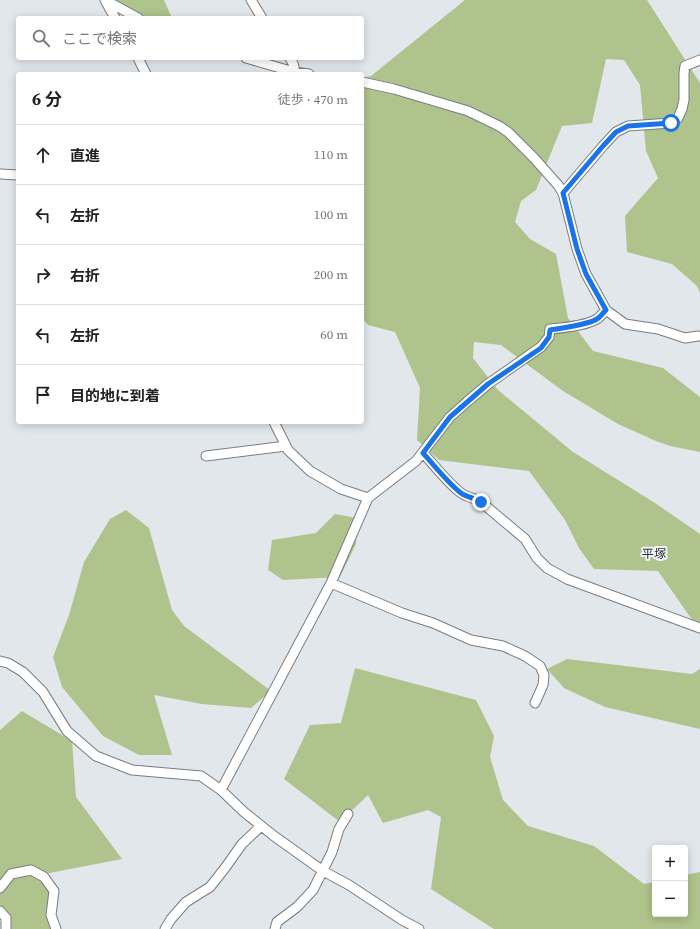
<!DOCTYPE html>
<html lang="ja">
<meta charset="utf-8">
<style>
:root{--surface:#fff;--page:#f2f2f2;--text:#222;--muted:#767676;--line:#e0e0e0}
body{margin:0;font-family:"Source Serif 4","Noto Sans JP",serif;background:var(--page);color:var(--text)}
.controls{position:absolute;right:12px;bottom:12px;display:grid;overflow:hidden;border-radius:4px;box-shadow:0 2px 10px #0003}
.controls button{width:36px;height:36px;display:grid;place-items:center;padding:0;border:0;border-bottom:1px solid var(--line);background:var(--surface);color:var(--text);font:20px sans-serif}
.stop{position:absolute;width:12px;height:12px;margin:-9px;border:3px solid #1a73e8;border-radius:50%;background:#fff}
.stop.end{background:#1a73e8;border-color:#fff;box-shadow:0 1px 4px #0008}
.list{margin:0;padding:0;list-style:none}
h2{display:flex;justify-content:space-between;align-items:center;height:52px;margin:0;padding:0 16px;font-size:17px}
h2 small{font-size:13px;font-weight:400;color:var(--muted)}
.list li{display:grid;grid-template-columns:26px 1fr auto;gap:12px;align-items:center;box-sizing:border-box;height:60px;padding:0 16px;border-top:1px solid var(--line)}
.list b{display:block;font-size:15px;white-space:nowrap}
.list em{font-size:13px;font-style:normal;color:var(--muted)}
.icon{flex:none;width:22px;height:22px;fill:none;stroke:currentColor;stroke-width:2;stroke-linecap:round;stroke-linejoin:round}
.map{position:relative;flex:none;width:700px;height:929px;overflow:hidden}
.search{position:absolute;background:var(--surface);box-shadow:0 2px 10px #0003;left:16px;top:16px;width:348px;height:44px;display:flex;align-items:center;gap:10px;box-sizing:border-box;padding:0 14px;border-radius:4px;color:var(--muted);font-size:15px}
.panel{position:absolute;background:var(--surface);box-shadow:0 2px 10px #0003;left:16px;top:72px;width:348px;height:352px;border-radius:4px}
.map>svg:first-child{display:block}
.green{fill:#afc38c}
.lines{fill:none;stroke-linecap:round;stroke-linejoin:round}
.minor-casing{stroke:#787d82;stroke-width:11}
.minor{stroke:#fff;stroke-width:9}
.route{stroke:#1a73e8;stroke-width:5}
.labels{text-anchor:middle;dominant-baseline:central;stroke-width:4;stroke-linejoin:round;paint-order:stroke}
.quarter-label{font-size:12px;fill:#2b2f32;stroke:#eff4f9}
</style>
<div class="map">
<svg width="700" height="929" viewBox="0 0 700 929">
<rect width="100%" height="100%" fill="#e2e7ec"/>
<path class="green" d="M110,0H164L172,18H127Z
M465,0H647L700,83V293L697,286L672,264L627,252L625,216L658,178L646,151L640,85L624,60L606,59L592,123L562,126L536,190L521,201L515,222L530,239L556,254L568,318L593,351L663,368L700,397V452L670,446L656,441L618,424L563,391L501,345L474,342L473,358L498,390L573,452L655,503L700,534V631L658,571L594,569L579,548L565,520L529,471L439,460L417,440L420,388L395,332L368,325L362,318V78L371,76Z
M126,510L149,528L172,610L184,626L271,691L251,708L202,704L154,695L172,755H139L103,736L62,687L53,657L69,615L84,562L110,519Z
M335,514L357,518L356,544L340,577L283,580L268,570L272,540L316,533Z
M567,659L692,674L700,669V729L605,707L564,688L547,669Z
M355,668L476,700L494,736L490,757L503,800L528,826L594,846L644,884L655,882V914H685V875L700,872V929H494L431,889L441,817L428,810L383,823L368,795L340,822L284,779L310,725L341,723Z
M22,711L72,741L76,797L122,859L39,875L52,892L55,929H8L0,909V730Z"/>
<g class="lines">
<g class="minor-casing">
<path id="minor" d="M105,0L138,18
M105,0L115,18
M251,0L262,18
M138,58L146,74
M246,58L294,72L309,74
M290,58C293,63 296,68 293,74
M362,82L394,89L468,111L499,126L508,132L534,158L558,185L563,193L577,249L586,274L606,310L625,324L658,329L685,338L698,336
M0,174L18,175
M563,193L603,146L616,132L628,126L671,123L678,118L682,109L684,100V73L685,66L700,60
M274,422L288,450L310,471L341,489L368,498L416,461L450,417L468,401L488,384L541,347L549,337L550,329C562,328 587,325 597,319C600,317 603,313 606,310
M423,453C434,465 448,483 461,493C466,497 475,498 481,502L525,539L537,558L547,568L567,579L700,628
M206,456L286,446
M331,583L402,613L433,623L471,640L503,646L525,656L540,666L544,675L543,685L535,703
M0,661L8,663L23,672L43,692L67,731L96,756L132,770L201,776L221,790L244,812L274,836L323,871L349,885L402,920L419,929
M221,790L331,583L368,498
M0,888L11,874L31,870L44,877L54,891L51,915L56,929
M0,911L6,918V929
M165,929L171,919L186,902L210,887L225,868L242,844L261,826
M275,929L277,922L297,907L313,890L332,852L339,829L348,814"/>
</g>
<use href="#minor" class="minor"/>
</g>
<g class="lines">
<path class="route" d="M481,502C475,498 466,497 461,493C448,483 434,465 423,453L450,417L488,384L541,348L549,337L550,330C562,328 587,325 597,319C600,317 603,313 606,310L586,274L577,249L563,193L603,146L616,132L628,126L671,123"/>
</g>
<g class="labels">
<g class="quarter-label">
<text x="654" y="554">平塚</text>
</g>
</g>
</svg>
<div class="controls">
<button>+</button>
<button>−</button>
</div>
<div class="stop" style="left:671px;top:123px"></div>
<div class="stop end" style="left:481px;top:502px"></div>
<div class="search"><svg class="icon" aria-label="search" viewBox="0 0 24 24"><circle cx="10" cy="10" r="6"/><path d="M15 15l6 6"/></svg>ここで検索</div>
<section class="panel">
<h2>6 分<small>徒歩 · 470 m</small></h2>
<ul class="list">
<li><svg class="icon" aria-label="ahead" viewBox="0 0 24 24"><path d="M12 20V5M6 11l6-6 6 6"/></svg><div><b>直進</b></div><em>110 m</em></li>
<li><svg class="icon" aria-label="left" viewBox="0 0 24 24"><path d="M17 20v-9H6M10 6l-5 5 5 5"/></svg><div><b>左折</b></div><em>100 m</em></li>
<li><svg class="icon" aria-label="right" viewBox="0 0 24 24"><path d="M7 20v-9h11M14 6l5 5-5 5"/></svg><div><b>右折</b></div><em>200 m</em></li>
<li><svg class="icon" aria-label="left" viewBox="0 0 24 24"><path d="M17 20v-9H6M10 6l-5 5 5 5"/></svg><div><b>左折</b></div><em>60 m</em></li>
<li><svg class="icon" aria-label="arrive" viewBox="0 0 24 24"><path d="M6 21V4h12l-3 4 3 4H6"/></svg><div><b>目的地に到着</b></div></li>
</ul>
</section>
</div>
